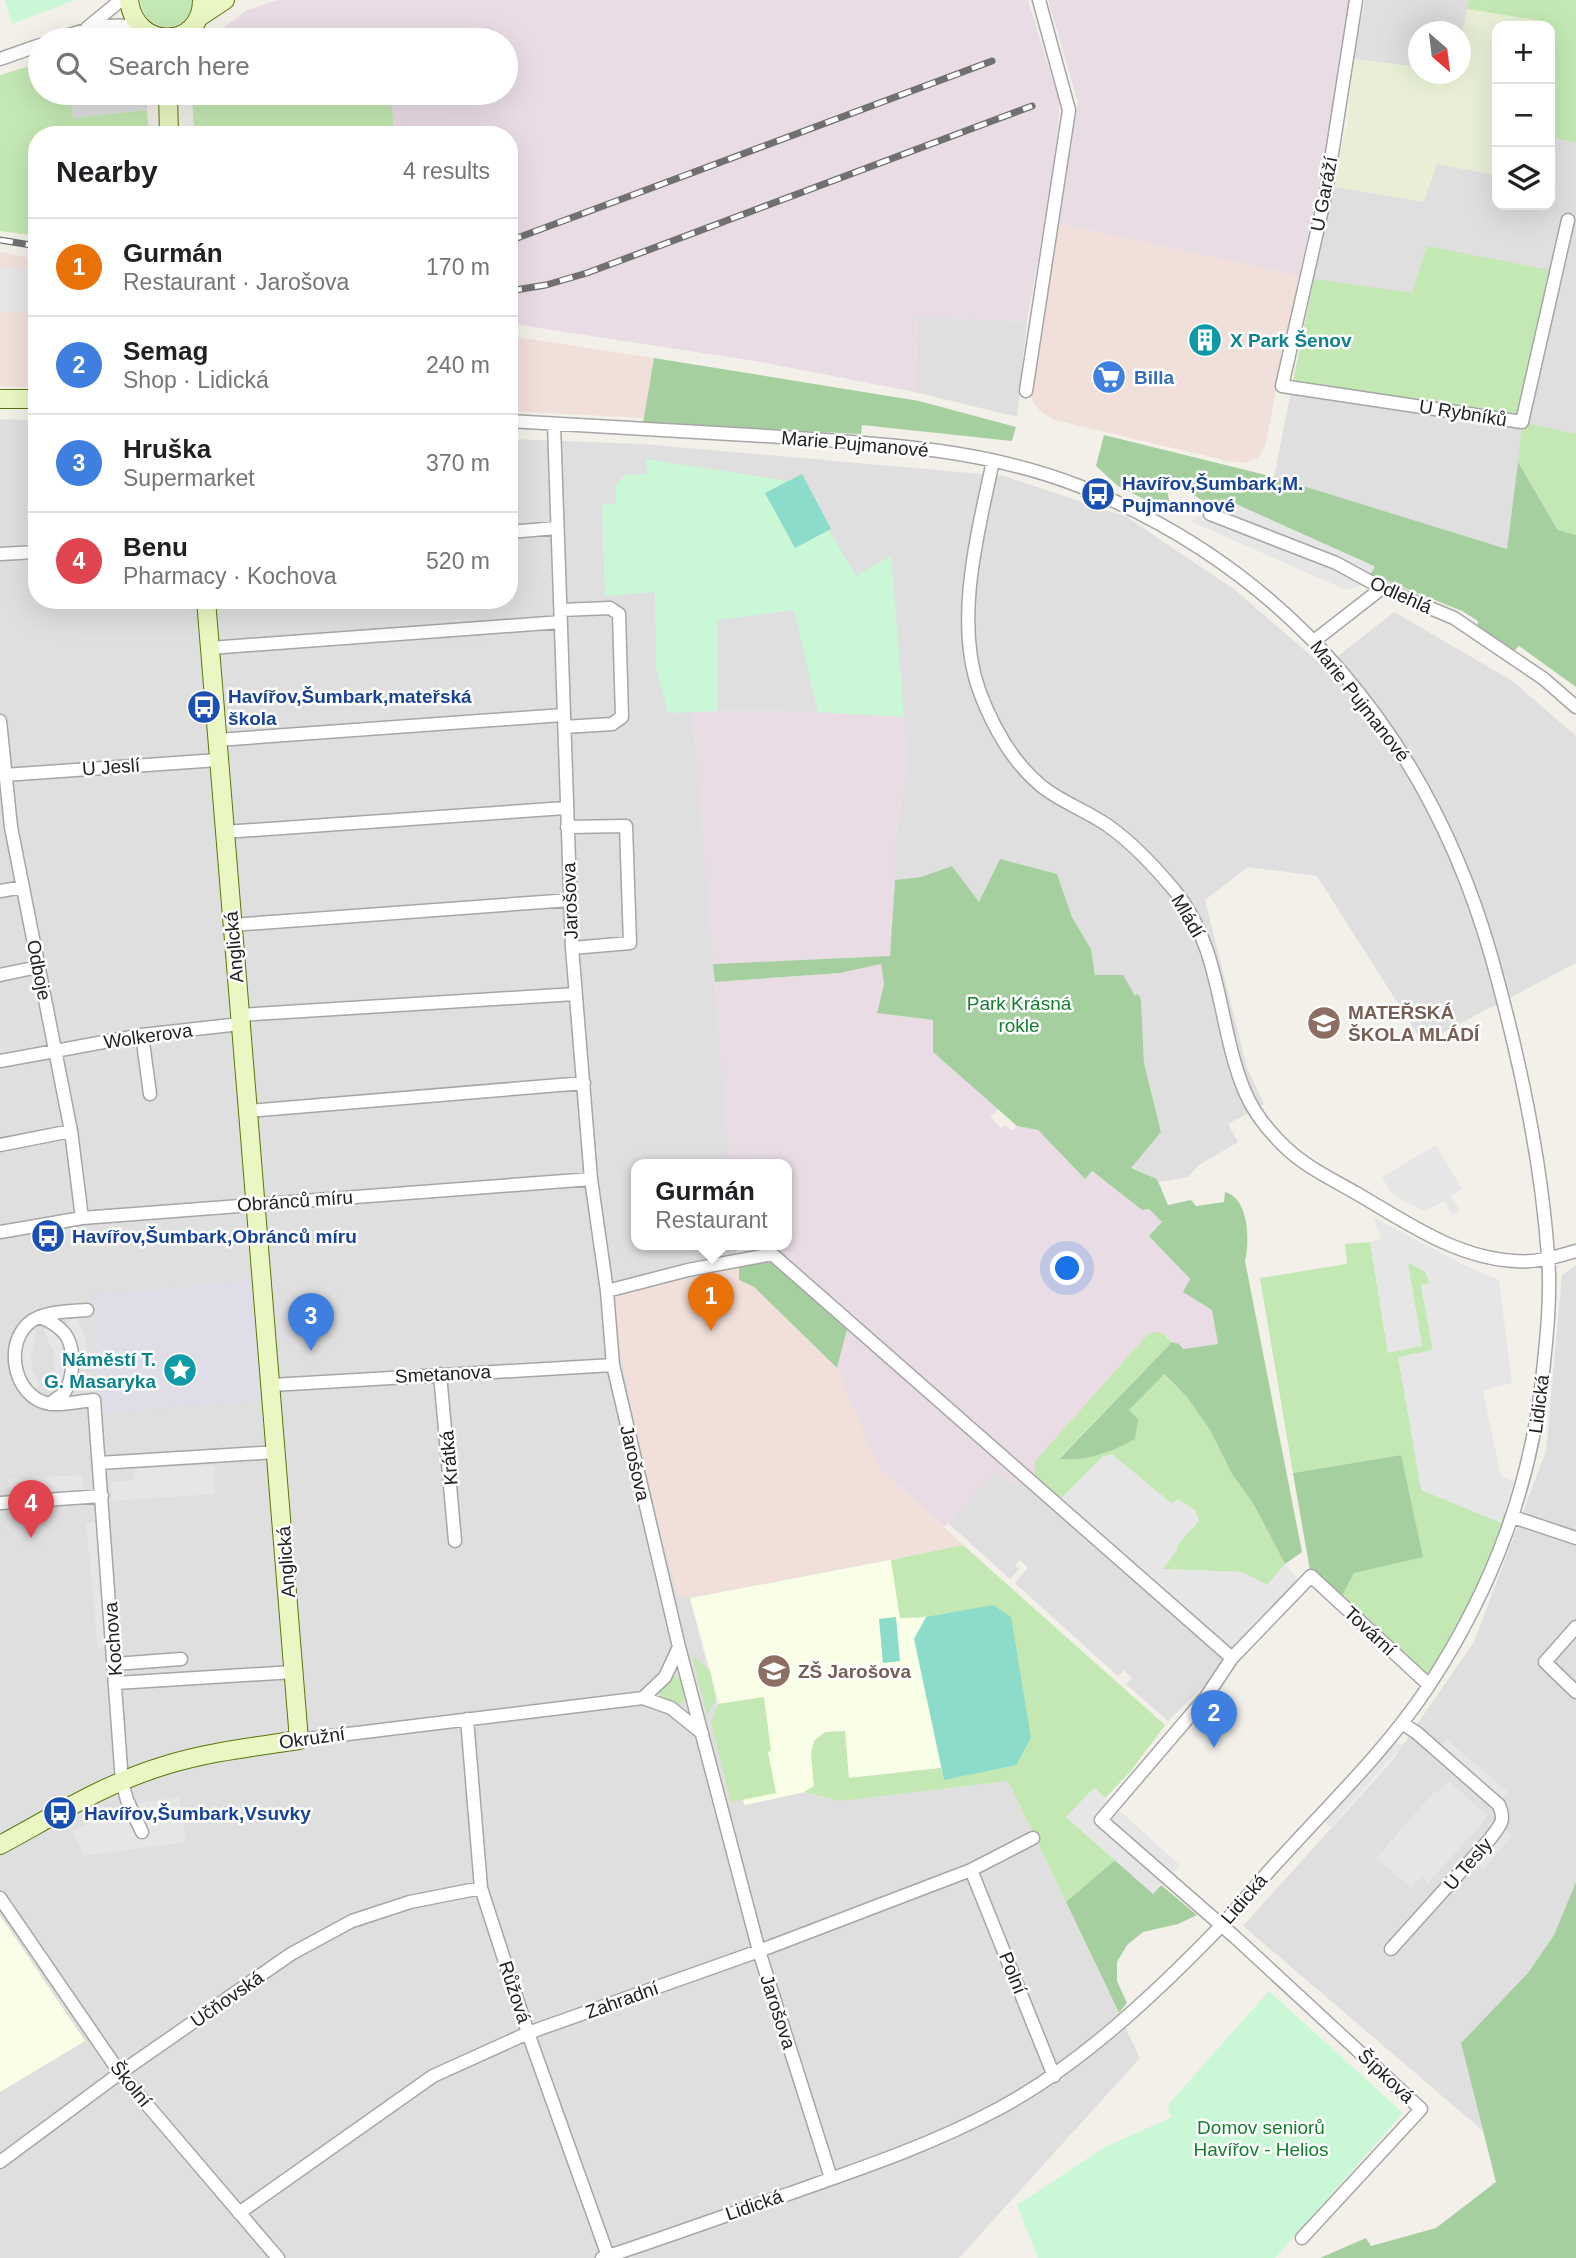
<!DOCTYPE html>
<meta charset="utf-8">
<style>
:root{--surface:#fff;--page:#f2f2f2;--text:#202124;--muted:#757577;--line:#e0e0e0;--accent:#db2777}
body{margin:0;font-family:Helvetica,sans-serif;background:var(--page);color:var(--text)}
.controls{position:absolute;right:21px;top:21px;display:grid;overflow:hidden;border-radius:14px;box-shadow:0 7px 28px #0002}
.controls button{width:63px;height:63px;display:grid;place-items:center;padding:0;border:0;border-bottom:2px solid var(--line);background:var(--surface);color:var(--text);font:35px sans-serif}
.compass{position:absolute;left:1408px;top:21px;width:63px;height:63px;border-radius:50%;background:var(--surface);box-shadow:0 7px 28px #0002;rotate:152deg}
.you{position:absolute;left:1068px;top:1269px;width:24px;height:24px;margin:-18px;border:5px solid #fff;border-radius:50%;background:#1a73e8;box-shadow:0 0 0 10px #1a73e833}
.badge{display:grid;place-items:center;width:46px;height:46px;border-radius:50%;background:var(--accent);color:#fff;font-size:23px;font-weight:700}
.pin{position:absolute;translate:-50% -58px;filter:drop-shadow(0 2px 4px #0008)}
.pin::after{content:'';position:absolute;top:37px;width:24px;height:21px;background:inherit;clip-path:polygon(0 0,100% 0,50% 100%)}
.popup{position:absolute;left:631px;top:1159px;width:161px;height:91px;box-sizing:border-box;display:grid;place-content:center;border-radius:14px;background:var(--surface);filter:drop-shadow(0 2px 5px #0005);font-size:23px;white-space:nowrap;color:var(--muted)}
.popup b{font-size:26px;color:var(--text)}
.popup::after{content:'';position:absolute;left:50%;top:100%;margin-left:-14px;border:14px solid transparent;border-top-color:var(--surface)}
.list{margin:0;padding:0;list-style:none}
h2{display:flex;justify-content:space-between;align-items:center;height:91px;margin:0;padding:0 28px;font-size:30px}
h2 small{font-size:23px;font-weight:400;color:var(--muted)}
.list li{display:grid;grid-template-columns:46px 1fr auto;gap:21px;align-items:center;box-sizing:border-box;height:98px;padding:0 28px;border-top:2px solid var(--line)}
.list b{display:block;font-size:26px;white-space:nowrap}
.list p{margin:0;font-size:23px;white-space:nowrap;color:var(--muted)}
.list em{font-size:23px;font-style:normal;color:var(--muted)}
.icon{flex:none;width:38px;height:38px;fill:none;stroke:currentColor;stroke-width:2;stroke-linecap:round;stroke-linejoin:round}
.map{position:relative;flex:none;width:1576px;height:2258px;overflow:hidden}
.search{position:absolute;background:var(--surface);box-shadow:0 7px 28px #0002;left:28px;top:28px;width:490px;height:77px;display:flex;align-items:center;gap:18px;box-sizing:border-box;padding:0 24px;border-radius:38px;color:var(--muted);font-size:26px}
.panel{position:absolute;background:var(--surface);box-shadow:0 7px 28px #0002;left:28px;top:126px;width:490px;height:483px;border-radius:28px}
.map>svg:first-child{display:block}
.residential{fill:#e0dfdf}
.commercial{fill:#f1dfda}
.industrial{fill:#eadce5}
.education{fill:#f9fee6}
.farmland{fill:#e8efd6}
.grass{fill:#c3e8b3}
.forest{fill:#a6cfa0}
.park{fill:#caf8d6}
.pitch{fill:#8cdccb}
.parking{fill:#e6e6e6}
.plaza{fill:#dfdde7}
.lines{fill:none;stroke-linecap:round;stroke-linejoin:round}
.street-casing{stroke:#a6a6a6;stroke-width:15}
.secondary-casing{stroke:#58770b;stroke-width:20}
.street{stroke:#fff;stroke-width:12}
.secondary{stroke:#ebf7c2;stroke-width:18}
.rail-casing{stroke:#707070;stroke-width:7}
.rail{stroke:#fff;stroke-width:4.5;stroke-dasharray:13;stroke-linecap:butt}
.labels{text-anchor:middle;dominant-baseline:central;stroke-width:5;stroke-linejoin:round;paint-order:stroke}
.street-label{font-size:19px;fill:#222;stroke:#fff}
.culture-label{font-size:19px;font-weight:bold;fill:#0d838f;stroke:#fff;text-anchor:start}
.shop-label{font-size:19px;font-weight:bold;fill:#366cbe;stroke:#fff;text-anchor:start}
.transit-label{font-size:19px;font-weight:bold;fill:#164399;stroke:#fff;text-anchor:start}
.park-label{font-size:19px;fill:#127e2e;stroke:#fff}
.education-label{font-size:19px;font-weight:bold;fill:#785e54;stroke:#fff;text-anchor:start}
</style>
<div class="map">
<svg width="1576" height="2258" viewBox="0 0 1576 2258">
<rect width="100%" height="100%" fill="#f2f0e9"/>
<path class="residential" d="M1365,0H1469L1461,40L1460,32H1418V67L1353,59Z
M71,93H147V110L73,118Z
M1550,137L1576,143V434L1523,423L1507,549L1274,477L1332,186L1388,196L1437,164L1497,175V205H1550Z
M918,317L1027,321L1017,417L915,392Z
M0,419L37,421V600H509V439L642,444L1004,476L1127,517L1235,590L1324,667L1394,612L1511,680L1576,736V963L1423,1043L1317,876L1248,867L1205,900L1247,1068L1264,1104L1228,1124L1238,1142L1199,1165L1188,1177L1159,1182L1157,1179L1130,1168L1161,1132L1144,1063L1141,1000L1095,975L1091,949L1072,917L1057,874L979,903L952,866L921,877L895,880V840L908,759L814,712L693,711L730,1165H636V1245H736L739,1280L837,1368L889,1479L963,1545L690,1599L744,1805L804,1792L841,1801L1008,1781L1140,2058L959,2258H0Z
M1576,1265V1882L1554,1935L1528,1973L1461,2043L1483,2131L1243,1926L1391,1762L1474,1642L1546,1451L1562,1275Z
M996,1470L1012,1484H1024L1232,1658L1168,1721L1126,1684L1132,1678L1124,1670L1118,1676L1015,1583L1028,1568L1020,1560L1015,1565L1019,1569L1010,1579L948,1523Z"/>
<path class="commercial" d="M1056,223L1299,276L1265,446L1258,458L1245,463L1228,461L1054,420L1039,410L1033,402L1030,391Z
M0,252L37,259V388L0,386Z
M509,336L654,358L644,418L509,411Z
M739,1261V1280L754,1287L837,1368L879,1468L963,1545L690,1598L677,1595L642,1458L620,1350L613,1290Z"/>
<path class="industrial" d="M277,0H1028L1059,101V115L1053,173L1027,321L918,317L915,392L755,361L539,328L509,322V135H395L390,93H506V40H213L222,29L247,10Z
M1048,0H1360L1299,276L1056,223L1078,102Z
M693,711L814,712L904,717L908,759L895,840V880L890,956L713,964Z
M881,964L884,984L877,1013L933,1020V1052L998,1109L990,1117L1001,1128L1005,1125L1012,1131L1017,1126L1038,1130L1085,1179L1091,1171L1142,1210L1149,1209L1163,1223L1149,1236L1190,1279L1184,1292L1212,1310L1218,1344L1182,1349L1163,1333L1146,1336L1035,1461L1040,1481L1060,1500L1053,1510L1024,1484H1012L996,1471L944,1527L879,1468L837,1368L849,1321L764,1245H786V1165H719L721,1157L728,1151L715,982L840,973Z"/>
<path class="education" d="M891,1560L900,1618L926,1617L944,1780L941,1768L848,1778L845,1732L811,1753L814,1786L804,1792L745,1805L720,1704L690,1598Z
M0,1915L85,2041L0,2092Z"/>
<path class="farmland" d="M1467,9L1543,21L1542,26H1497V175L1437,164L1424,202L1332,186L1347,124L1353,59L1418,67V74H1460L1461,40Z"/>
<path class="grass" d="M140,0H193C191,36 145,36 140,0Z
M1469,0H1576V143L1550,137V26H1542V21L1467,9Z
M40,63V93H71L73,118L147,110L149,135H37V236L0,231V75Z
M192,93H261L267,101L334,93H390L395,135H194Z
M1427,246L1550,270L1518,416L1293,381L1314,279L1412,293Z
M1522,422L1576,434V535L1559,531L1518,462Z
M1370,1242L1388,1352L1408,1262L1425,1271L1430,1284L1421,1286L1433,1350L1398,1358L1435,1485L1513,1517L1429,1685L1339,1602L1354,1573L1401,1455L1293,1473L1260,1278L1347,1264L1345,1244Z
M1153,1332L1163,1333L1172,1342L1059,1458C1087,1461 1111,1453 1135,1439L1128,1411L1163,1374L1186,1396L1210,1430L1232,1474L1254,1505L1285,1564L1267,1585L1242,1572L1162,1569L1177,1550V1545L1199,1521L1171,1503L1092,1467L1060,1500L1035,1475V1461L1146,1336Z
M963,1545L1165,1725L1129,1773L1105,1798L1094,1788L1066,1817L1115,1860L1066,1902L1008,1781L841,1801L804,1792L814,1786L811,1753L814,1741L825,1732L845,1731L849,1778L941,1768L944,1780L926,1617L900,1618L891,1560Z
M692,1655L710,1671L716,1699L707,1715Z
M673,1675L681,1679L686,1698L680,1705L662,1698L658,1690Z
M764,1697L771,1751L768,1752L776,1793L731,1802L711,1722L718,1704Z"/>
<path class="forest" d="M654,358L919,401L1016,427L1012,441L862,425L861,434L643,423Z
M1104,435L1274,477L1507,549L1518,462L1558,530L1576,535V687L1519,646L1512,653L1477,631L1478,621L1462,611L1370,574L1374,566L1229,501L1215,508L1173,482L1167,491L1170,504L1166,510L1118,486L1096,466Z
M1000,859L1057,874L1072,917L1091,949L1095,975H1123L1135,996L1138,994L1141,1000L1144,1063L1161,1132L1131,1168L1157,1179L1168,1205L1191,1200L1196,1206L1224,1202L1225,1192C1249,1198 1250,1241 1245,1261L1302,1552L1285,1564L1254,1505L1232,1474L1210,1430L1186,1396L1164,1374L1129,1410L1138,1419L1135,1439C1111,1453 1087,1461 1059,1459L1172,1342L1179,1344L1183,1349L1218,1344L1212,1310L1183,1292L1190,1279L1149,1236L1162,1222L1149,1209L1142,1210L1092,1171L1085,1179L1038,1130L1017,1126L933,1052V1020L877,1013L884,984L881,964L840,973L715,982L713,964L890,956L895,880L921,877L952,866L979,902Z
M772,1254L849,1322L837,1368L754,1287L739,1280V1261Z
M1401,1455L1423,1557L1354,1573L1339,1602L1311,1576L1293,1473Z
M1115,1860L1153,1893L1161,1885L1197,1915L1178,1924L1143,1932L1127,1945L1117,1962V1981L1127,2003L1119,2013L1066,1902Z
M1576,1882V2258H1320L1366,2238L1371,2246L1436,2228L1496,2182L1461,2043L1528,1973L1554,1935Z"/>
<path class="park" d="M5,0H75L12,24Z
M646,459L788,481L765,493L795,547L829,530L856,576L891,556L904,717L818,712L794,610L717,620V711L668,713L656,667L655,592L605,596L602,505L616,504V485L625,475L647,474Z
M1269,1991L1403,2113L1275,2258H1038L1017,2205L1103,2148L1172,2117L1167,2106Z"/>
<path class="pitch" d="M802,474L831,529L795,548L765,493Z
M993,1605L1011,1617L1031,1738L1016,1765L944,1780L914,1639L926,1617Z
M896,1617L900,1661L883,1663L879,1619Z"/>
<path class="parking" d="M0,267L37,271V314L0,311Z
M1229,501L1375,567L1363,585L1346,590L1190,521Z
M1436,1145L1462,1189L1451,1196L1460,1211L1452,1216L1444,1201L1425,1211L1405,1202L1391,1193L1382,1177Z
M1373,1217L1466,1266L1499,1280L1512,1383L1483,1391L1501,1477L1514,1481L1501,1523L1421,1490L1398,1357L1433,1350L1421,1285L1430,1283L1425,1271L1408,1263L1422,1346L1388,1353L1370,1242L1381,1239Z
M76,1317L84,1334L87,1351L76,1352L67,1323Z
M52,1324L60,1339L65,1365L63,1379L56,1391L49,1385L54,1375V1354L44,1330Z
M28,1326L36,1331L31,1358L33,1371L40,1386L32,1393L18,1362Z
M1112,1454L1171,1503L1178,1499L1195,1510L1199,1520L1178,1544L1177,1550L1163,1569L1242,1572L1267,1585L1285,1564L1303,1585L1232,1658L1060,1500L1102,1457Z
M214,1465L215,1494L112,1501L111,1482L134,1480V1469Z
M83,1475L84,1497L10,1503L8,1479Z
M104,1522L113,1647L98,1649L86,1523Z
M1391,1735L1402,1746L1331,1827L1319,1817Z
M1447,1739L1509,1793L1499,1805L1437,1750Z
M1449,1781L1488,1816L1428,1883L1422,1877L1411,1888L1376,1858L1435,1791L1438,1793Z
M1094,1788L1180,1865L1153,1894L1066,1817Z
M179,1797L186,1842L83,1856L73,1831L127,1805Z
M1500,1825L1512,1836L1483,1870L1472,1860Z"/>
<path class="plaza" d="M256,1280L266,1400L100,1413L92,1295Z"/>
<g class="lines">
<g class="street-casing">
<path id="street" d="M1356,0L1326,192L1282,386L1522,422L1568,220
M87,28L121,0
M54,40C82,30 111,21 141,28
M0,59L40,45
M1026,391L1069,110L1039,0
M509,421C595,426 681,431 766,436C871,443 980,447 1079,486C1291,570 1431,742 1492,959C1519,1056 1541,1155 1548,1256C1551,1291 1548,1327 1544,1362C1533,1482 1494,1586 1428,1687C1387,1749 1330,1804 1280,1859C1259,1881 1241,1905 1220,1927C1156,1993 1079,2066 998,2109C931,2145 859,2169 788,2194C726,2215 664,2238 602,2258
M554,424L572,948L591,1179L607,1291L613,1365L679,1647L759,1951L831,2178
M993,461C978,532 954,620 979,690C992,725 1010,759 1039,784C1058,801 1086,810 1107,825C1133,843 1155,867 1175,891C1223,950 1217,1026 1245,1092C1253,1111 1267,1129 1281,1143C1302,1165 1330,1178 1356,1193C1406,1222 1456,1258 1515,1261C1536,1263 1556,1257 1576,1251
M1210,514L1336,563L1382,588L1454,618L1544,679L1576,707
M509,532L557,528
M0,554L37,552
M561,610L610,608L619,614L622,717L612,724L564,727
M1314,641L1382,588
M210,648L561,622
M0,721L11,827L71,1131L82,1218
M217,740L563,715
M4,775L218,760
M567,827L626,826L630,943L572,948
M224,832L566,808
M0,891L23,887
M232,925L570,900
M0,975L38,967
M239,1015L575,994
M142,1035L150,1094
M0,1061L142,1035L240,1024
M247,1111L584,1083
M0,1145L71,1131
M0,1232L82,1218L591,1179
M607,1291L688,1270L772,1254L1232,1658L1311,1576L1429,1685
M87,1310C73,1311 53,1311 39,1317C1,1332 10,1399 51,1404C64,1405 80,1401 94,1400L122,1782L127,1800L142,1832
M40,1317C50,1321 61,1327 67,1337C75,1351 74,1379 64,1393C60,1397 54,1400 50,1404
M440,1374L455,1541
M272,1385L613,1365
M99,1463L277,1452
M1,1503L102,1496
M1513,1517L1576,1538
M1576,1627L1545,1662L1576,1692
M1232,1658L1206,1697L1101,1820L1236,1938L1421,2109L1302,2238
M115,1664L181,1659
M116,1683L294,1672
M643,1698L665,1677L679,1647
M467,1719L481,1888L528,2033L608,2256
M299,1740L643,1698L671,1708L702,1733
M971,1870L1054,2076
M0,1898L120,2073L278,2258
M1391,1949L1490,1839C1500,1825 1506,1822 1499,1805L1417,1733L1402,1723
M0,2162L120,2073L291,1954L352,1921L410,1902L481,1888
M239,2213L433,2076L528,2033L759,1951L971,1870L1033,1838"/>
</g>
<g class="secondary-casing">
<path id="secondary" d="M129,0C135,51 202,49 202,0
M198,18L225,0
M168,93L169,135
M0,399H37
M0,1845C52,1817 106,1783 163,1766C207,1752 253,1747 299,1740C270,1360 236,980 206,600"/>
</g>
<use href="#street" class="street"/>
<use href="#secondary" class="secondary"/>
<g class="rail-casing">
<path id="rail" d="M0,240L37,246
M509,241L992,61
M509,291L546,285L587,273L1032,106"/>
</g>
<use href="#rail" class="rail"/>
</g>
<defs>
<g id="building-disc" transform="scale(1.75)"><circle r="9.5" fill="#0f9aa8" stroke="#fff"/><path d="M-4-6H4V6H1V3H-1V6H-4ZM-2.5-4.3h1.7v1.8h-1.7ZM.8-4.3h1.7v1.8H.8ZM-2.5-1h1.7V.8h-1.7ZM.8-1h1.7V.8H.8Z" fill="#fff"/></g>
<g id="supermarket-disc" transform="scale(1.75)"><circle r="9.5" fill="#3f7fe0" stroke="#fff"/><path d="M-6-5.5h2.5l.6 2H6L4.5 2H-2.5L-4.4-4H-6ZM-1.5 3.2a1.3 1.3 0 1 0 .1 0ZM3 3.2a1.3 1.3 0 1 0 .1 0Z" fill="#fff"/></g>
<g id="bus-disc" transform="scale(1.75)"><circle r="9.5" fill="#1a4fb4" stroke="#fff"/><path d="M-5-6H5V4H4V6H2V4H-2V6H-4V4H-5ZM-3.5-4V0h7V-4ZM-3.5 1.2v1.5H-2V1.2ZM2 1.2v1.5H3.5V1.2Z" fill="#fff"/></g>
<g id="school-disc" transform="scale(1.75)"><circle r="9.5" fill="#8d6e63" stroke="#fff"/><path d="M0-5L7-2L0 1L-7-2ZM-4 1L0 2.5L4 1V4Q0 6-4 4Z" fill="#fff"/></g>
<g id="sight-disc" transform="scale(1.75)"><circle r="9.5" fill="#0f9aa8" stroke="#fff"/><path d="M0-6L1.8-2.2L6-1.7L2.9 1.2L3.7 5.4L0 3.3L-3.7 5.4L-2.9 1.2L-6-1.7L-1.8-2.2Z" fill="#fff"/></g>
</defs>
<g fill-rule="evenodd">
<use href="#building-disc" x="1205" y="340"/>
<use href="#supermarket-disc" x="1109" y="377"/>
<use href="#bus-disc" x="1098" y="494"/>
<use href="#bus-disc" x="204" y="707"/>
<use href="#school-disc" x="1324" y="1023"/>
<use href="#bus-disc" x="48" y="1236"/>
<use href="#sight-disc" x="180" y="1370"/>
<use href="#school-disc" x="774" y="1671"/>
<use href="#bus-disc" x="60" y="1813"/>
</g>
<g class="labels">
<g class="street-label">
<text transform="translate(1324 194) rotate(-79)">U Garáží</text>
<text transform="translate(1463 413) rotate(9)">U Rybníků</text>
<text transform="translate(855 444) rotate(5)">Marie Pujmanové</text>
<text transform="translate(1401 595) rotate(24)">Odlehlá</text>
<text transform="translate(1360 701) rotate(52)">Marie Pujmanové</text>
<text transform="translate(111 767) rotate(-4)">U Jeslí</text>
<text transform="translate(570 901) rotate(-92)">Jarošova</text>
<text transform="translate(1188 916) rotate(60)">Mládí</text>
<text transform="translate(234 947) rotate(-95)">Anglická</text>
<text transform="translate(39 970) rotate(79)">Odboje</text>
<text transform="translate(148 1036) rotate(-8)">Wolkerova</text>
<text transform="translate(295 1201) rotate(-4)">Obránců míru</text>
<text transform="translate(443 1374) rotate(-3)">Smetanova</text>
<text transform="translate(1539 1404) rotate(-83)">Lidická</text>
<text transform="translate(449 1458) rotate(-95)">Krátká</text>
<text transform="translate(635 1463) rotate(77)">Jarošova</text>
<text transform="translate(286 1562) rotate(-94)">Anglická</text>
<text transform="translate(1370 1631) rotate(43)">Tovární</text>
<text transform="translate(113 1639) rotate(-94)">Kochova</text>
<text transform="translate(312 1738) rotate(-8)">Okružní</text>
<text transform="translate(1468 1864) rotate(-49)">U Tesly</text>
<text transform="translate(1244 1899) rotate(-49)">Lidická</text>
<text transform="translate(1013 1973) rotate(68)">Polní</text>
<text transform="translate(515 1992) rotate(72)">Růžová</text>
<text transform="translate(227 1999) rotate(-35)">Učňovská</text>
<text transform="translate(622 2000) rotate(-20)">Zahradní</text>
<text transform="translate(778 2012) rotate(72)">Jarošova</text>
<text transform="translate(1386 2076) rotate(43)">Šípková</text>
<text transform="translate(131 2084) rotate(51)">Školní</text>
<text transform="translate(754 2205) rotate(-19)">Lidická</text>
</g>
<g class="culture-label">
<text x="1230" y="340">X Park Šenov</text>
<text x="156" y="1359" text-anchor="end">Náměstí T.<tspan x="156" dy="22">G. Masaryka</tspan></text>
</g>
<g class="shop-label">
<text x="1134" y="377">Billa</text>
</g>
<g class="transit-label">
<text x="1122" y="483">Havířov,Šumbark,M.<tspan x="1122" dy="22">Pujmannové</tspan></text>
<text x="228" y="696">Havířov,Šumbark,mateřská<tspan x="228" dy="22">škola</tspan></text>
<text x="72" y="1236">Havířov,Šumbark,Obránců míru</text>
<text x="84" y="1813">Havířov,Šumbark,Vsuvky</text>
</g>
<g class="park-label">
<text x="1019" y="1003">Park Krásná<tspan x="1019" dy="22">rokle</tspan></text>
<text x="1261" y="2127">Domov seniorů<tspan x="1261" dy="22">Havířov - Helios</tspan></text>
</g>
<g class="education-label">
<text x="1348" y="1012">MATEŘSKÁ<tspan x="1348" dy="22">ŠKOLA MLÁDÍ</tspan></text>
<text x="798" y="1671">ZŠ Jarošova</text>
</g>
</g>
</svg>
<div class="controls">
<button>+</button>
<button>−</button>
<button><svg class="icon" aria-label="layers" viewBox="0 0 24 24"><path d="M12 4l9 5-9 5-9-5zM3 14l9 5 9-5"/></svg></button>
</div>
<svg class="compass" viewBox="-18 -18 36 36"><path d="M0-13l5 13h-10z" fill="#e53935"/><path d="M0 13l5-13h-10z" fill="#757577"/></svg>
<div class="you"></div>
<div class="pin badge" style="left:711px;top:1331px;background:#e8710a">1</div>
<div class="popup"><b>Gurmán</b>Restaurant</div>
<div class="pin badge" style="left:1214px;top:1748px;background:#3f7fe0">2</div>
<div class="pin badge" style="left:311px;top:1351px;background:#3f7fe0">3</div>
<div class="pin badge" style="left:31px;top:1538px;background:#e0444e">4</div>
<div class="search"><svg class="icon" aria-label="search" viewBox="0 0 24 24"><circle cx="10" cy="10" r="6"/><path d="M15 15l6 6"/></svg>Search here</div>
<section class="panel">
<h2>Nearby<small>4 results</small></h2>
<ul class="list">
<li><span class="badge" style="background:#e8710a">1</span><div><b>Gurmán</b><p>Restaurant · Jarošova</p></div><em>170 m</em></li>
<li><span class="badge" style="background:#3f7fe0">2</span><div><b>Semag</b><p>Shop · Lidická</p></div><em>240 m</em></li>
<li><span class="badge" style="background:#3f7fe0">3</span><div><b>Hruška</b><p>Supermarket</p></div><em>370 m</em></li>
<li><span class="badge" style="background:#e0444e">4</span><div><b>Benu</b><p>Pharmacy · Kochova</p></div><em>520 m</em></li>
</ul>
</section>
</div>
